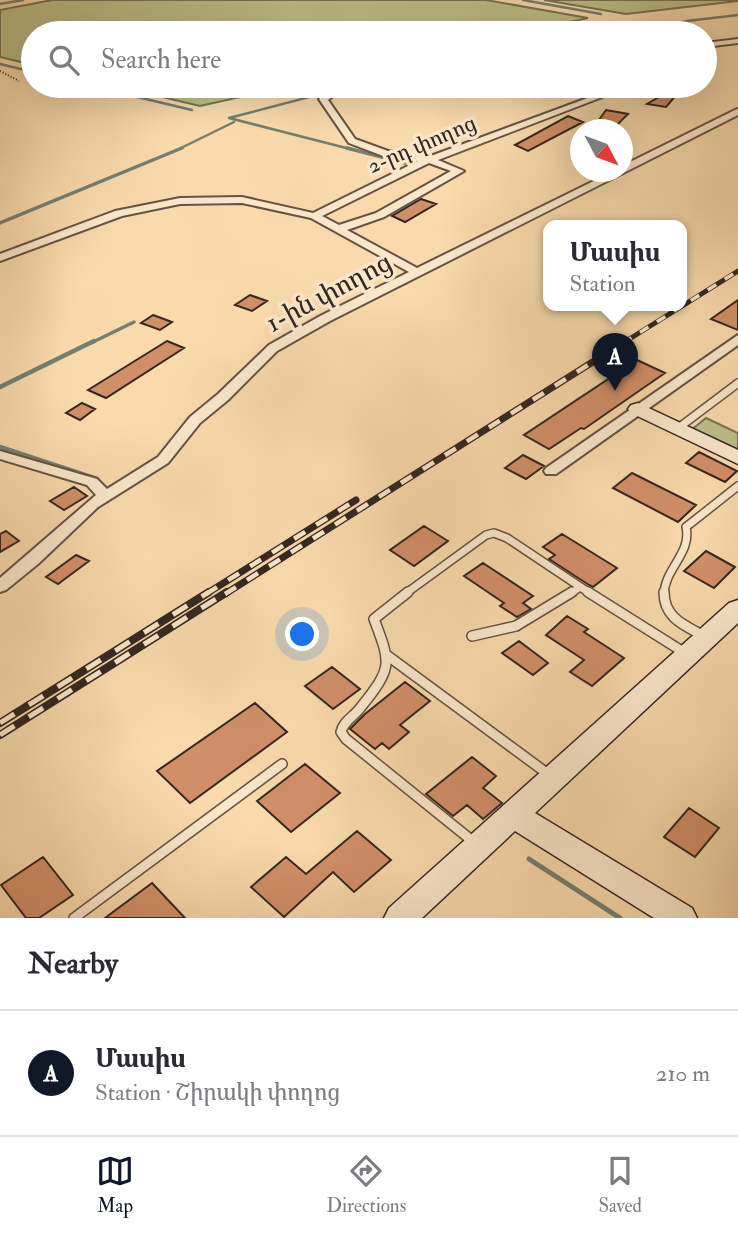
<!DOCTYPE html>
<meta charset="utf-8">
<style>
:root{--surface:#fff;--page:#f2f2f3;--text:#2b2b33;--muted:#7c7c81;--line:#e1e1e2;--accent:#111827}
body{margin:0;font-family:"IM FELL Double Pica","Noto Serif Armenian",serif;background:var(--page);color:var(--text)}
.compass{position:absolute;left:570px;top:119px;width:63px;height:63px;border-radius:50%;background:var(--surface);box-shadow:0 7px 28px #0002;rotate:131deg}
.you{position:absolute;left:303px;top:635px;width:24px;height:24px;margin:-18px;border:5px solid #fff;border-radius:50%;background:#1a73e8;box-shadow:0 0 0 10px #1a73e833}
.badge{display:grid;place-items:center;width:46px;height:46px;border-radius:50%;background:var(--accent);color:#fff;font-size:23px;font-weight:700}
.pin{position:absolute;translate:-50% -58px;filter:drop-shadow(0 2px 4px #0008)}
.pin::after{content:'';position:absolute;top:37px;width:24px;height:21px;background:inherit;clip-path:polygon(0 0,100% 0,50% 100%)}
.popup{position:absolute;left:543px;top:220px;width:144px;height:91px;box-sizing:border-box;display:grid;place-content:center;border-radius:14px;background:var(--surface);filter:drop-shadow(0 2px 5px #0005);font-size:23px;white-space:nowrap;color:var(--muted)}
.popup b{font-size:26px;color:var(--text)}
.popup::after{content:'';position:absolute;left:50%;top:100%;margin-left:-14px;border:14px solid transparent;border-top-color:var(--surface)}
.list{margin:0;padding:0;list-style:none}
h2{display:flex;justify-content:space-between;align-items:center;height:91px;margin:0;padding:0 28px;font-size:30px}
h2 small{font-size:23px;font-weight:400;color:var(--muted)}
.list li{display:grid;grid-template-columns:46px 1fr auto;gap:21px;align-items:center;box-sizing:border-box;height:126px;padding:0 28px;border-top:2px solid var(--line)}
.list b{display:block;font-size:26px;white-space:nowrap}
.list p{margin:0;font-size:23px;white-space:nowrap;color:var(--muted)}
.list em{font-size:23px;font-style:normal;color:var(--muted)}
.icon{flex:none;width:38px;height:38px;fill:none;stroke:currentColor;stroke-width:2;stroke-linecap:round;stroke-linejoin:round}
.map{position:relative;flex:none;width:738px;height:918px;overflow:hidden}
.search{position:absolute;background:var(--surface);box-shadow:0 7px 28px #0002;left:21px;right:21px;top:21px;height:77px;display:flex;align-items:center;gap:18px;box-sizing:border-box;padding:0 24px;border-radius:38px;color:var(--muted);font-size:26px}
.sheet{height:217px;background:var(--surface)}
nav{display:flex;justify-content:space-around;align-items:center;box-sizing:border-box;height:98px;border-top:2px solid var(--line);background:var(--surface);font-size:19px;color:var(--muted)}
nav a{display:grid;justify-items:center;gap:4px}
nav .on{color:var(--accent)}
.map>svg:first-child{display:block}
.green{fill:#bdc08a;stroke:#787355;stroke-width:2}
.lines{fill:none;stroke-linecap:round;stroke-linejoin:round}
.stream-far3{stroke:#747f70;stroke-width:2.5}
.stream-far2{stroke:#747f70;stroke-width:3.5}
.stream-far1{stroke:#747f70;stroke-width:4.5}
.stream{stroke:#747f70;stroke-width:5}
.building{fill:#d18f69;stroke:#342620;stroke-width:2}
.lane-far1-casing{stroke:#655343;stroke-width:10}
.lane-casing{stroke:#655343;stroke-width:12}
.street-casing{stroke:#655343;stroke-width:4}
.secondary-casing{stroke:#342620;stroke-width:3}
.path{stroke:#342620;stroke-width:2;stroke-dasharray:1 2;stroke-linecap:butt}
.lane-far1{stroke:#fae7ca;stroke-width:7}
.lane{stroke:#fae7ca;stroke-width:9}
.street{fill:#fae7ca;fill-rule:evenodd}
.secondary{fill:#fae7ca;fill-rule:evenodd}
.rail-far2-casing{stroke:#342620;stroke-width:5}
.rail-far1-casing{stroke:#342620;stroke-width:7}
.rail-casing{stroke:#342620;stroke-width:8}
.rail-far2{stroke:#fae7ca;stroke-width:3.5;stroke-dasharray:10;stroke-linecap:butt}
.rail-far1{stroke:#fae7ca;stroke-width:4.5;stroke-dasharray:13;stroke-linecap:butt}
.rail{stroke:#fae7ca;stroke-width:5;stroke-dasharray:17;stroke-linecap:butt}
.labels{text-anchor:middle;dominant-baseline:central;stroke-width:7;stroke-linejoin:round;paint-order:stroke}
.far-street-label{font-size:21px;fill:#342620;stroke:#fae7ca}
.street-label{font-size:26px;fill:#342620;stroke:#fae7ca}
</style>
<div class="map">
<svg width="738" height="918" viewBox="0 0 738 918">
<rect width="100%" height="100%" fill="#f8daad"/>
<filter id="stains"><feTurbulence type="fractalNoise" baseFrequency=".00286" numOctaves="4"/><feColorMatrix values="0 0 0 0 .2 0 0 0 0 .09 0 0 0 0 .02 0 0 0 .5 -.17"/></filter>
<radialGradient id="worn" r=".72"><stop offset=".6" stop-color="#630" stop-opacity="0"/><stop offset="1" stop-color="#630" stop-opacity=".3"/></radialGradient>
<path class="green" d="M52,0H486L588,18L521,33H33V65L0,57V10Z
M544,0H738V1L626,14Z
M116,86H290L200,106Z
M706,418L738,433V454L690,431Z"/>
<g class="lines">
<path class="stream-far3" d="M523,0L601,14
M0,4L23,0
M631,33L687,21L738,15
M0,64L33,72
M91,86L192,110
M351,86L229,118L354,150
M177,150L234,122"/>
<path class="stream-far2" d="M347,148L405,163
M0,223L182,148
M91,343L134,322"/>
<path class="stream-far1" d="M0,387L94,341
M0,447L97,479"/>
<path class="stream" d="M529,859L620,918"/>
</g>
<path class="building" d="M678,86H684L666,107L647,104Z
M606,110L628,114L614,128L596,124Z
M568,116L583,122L528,151L515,145Z
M421,199L436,204L405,222L392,216Z
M250,295L267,301L252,311L235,305Z
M738,300V330L711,319Z
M153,315L172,322L160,330L141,323Z
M167,341L184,348L106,398L88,390Z
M637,360L665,373L584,429L581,428L549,449L524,435Z
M82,403L95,409L80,420L66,413Z
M699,452L737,471L725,482L686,463Z
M523,455L544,466L526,479L505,468Z
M632,473L696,505L678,522L613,488Z
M74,487L87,496L64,510L50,501Z
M424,526L448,541L414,566L390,550Z
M6,531L19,541L0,552V534Z
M562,534L617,568L593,587L589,585L549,559L555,555L543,547Z
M706,551L735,567L714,588L684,571Z
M76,555L89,561L58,584L46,577Z
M483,563L533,596L523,603L531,609L517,617L500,606L504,603L464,576Z
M567,616L588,629L584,632L624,658L592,686L570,672L584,660L546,635Z
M519,641L548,663L533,675L502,653Z
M332,667L360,689L333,709L305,686Z
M405,682L430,701L400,725L409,732L389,749L382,743L375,749L350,729L365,714Z
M255,703L287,732L190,803L157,771Z
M472,757L496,776L483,788L502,803L483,819L467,805L453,816L426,794Z
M305,764L340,793L291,832L257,801Z
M689,808L719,828L695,857L664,837Z
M357,831L391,860L354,892L333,872L284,917L251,887L286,857L306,874Z
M43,857L73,895L39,918H26L1,885Z
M152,883L185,918H105Z"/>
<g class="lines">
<g class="lane-far1-casing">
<path id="lane-far1" d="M677,429L738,383
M405,594L486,535L494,533L507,538L591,594
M570,594L580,587
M664,594C665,568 692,553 686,527L738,486"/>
</g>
<g class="lane-casing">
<path id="lane" d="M408,592L374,619C391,664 393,667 361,707C354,717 344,720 341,732L346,739L475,843
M588,592L685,653
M664,592C664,618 684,625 704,636
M472,636L516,626L572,592
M388,656L548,774
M74,918L282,764"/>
</g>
<g class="street-casing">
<path id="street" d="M738,39V43L705,47V43Z
M358,86H374L333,96L328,100L355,139L388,151L428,157L620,86H631L438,160L464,171L384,217L347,230L417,268L612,172H622V166L735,110L738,109V115L330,321L277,351L228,400L200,423L168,463L98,507L38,564L6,590L0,592V578L96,495L87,485L0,459V451L97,479L107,489L158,457L190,417L218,394L269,345L322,315L409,272L311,218L242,203L180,204L122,216L0,261V254L115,211L180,198L242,197L313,213L418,161L383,156L349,143L319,99L327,92ZM429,163L451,171L376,213L339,225L322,216Z
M738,335V345L556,474H546L544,471L546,468Z"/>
</g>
<g class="secondary-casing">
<path id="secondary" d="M638,403L738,450V464L631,413L628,409L631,405Z
M738,600V623L535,813L692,908L697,918H654L515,831L422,918H384L389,908L729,603Z"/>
</g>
<path class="path" d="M0,71L19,81"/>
<use href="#lane-far1" class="lane-far1"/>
<use href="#lane" class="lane"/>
<use href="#street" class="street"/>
<use href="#secondary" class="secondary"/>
<g class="rail-far2-casing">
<path id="rail-far2" d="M623,343L738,271"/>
</g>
<g class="rail-far1-casing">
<path id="rail-far1" d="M206,594L356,500
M225,594L626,341"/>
</g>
<g class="rail-casing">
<path id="rail" d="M0,723L209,592
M0,735L227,592"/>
</g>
<use href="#rail-far2" class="rail-far2"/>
<use href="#rail-far1" class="rail-far1"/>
<use href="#rail" class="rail"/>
</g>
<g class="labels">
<g class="far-street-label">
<text transform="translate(422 145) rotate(-23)">2-րդ փողոց</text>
</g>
<g class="street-label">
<text transform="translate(329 293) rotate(-28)">1-ին փողոց</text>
</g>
</g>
<rect width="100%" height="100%" filter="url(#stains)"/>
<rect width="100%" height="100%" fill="url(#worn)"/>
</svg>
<svg class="compass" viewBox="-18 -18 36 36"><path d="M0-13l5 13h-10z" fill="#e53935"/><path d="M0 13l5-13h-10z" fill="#7c7c81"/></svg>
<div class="you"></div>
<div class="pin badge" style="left:615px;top:391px">A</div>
<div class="popup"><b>Մասիս</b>Station</div>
<div class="search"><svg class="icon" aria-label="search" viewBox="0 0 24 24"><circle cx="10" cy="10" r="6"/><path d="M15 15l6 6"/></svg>Search here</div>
</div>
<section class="sheet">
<h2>Nearby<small></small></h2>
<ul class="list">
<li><span class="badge">A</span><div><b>Մասիս</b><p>Station · Շիրակի փողոց</p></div><em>210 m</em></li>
</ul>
</section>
<nav>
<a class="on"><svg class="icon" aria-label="map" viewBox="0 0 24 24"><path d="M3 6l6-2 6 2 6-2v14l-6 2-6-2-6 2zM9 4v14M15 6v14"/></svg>Map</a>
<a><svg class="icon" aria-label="directions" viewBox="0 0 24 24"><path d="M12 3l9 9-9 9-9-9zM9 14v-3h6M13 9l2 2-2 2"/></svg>Directions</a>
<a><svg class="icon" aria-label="saved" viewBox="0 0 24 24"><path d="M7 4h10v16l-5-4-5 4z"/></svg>Saved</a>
</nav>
